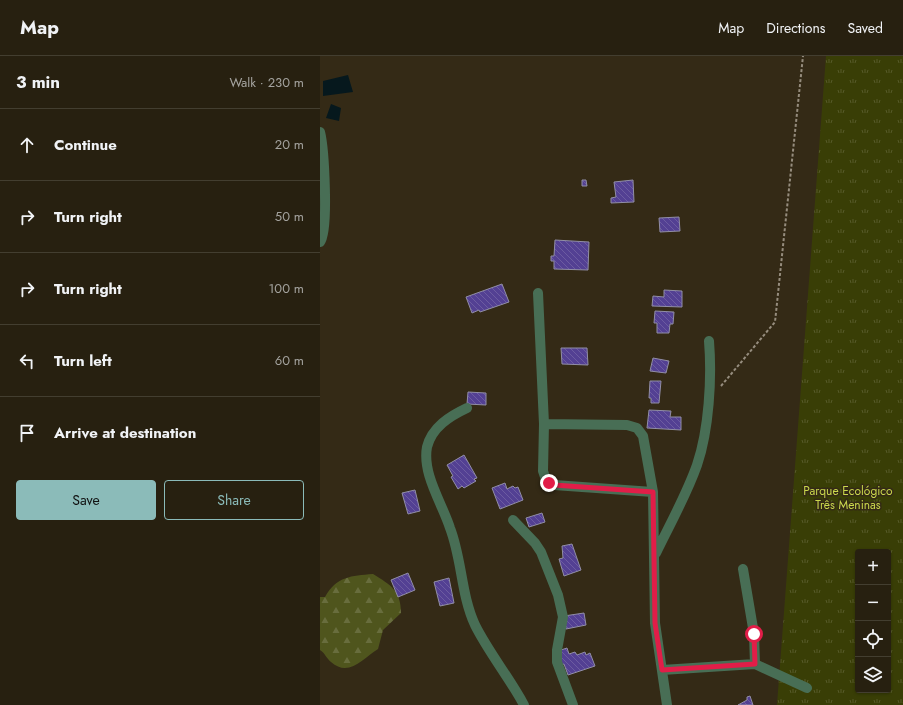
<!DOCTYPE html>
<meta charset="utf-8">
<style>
:root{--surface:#272010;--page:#332d1e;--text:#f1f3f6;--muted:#a4a39f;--line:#433e30;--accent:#8bbbb9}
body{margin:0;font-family:Jost,sans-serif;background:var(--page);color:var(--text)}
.controls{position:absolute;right:12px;bottom:12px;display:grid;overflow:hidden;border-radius:4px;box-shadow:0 1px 3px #0004}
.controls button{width:36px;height:36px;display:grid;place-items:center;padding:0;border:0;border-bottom:1px solid var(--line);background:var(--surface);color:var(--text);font:20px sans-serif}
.stop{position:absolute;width:12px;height:12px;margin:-9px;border:3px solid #e11d48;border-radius:50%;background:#fff}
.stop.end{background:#e11d48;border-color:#fff;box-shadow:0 1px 4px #0008}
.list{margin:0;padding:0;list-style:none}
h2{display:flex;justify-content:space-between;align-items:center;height:52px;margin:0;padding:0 16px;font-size:17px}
h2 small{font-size:13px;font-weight:400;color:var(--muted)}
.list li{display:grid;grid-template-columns:26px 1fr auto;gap:12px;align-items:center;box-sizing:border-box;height:72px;padding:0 16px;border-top:1px solid var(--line)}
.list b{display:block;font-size:15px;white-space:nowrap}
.list em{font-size:13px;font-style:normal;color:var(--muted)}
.actions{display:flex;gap:8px;padding:12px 16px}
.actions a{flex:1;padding:9px 0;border:1px solid var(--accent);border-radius:4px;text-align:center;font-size:14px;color:var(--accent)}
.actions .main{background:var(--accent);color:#111}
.icon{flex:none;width:22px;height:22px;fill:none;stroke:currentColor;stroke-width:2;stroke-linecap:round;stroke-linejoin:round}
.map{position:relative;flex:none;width:583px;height:649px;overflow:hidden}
header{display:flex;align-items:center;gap:24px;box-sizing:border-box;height:56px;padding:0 20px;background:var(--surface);border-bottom:1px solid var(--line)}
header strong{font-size:19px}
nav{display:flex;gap:22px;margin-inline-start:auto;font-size:14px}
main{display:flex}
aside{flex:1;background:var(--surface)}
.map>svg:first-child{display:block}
.forest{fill:url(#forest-firs)}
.park{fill:url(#park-tufts);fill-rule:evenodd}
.water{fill:#06181d}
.building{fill:url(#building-back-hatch);stroke:#918ea6}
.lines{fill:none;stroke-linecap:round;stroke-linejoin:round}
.path{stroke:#968d7e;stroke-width:2;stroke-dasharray:3 2;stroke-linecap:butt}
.minor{stroke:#486e55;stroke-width:10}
.route{stroke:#e11d48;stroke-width:5}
.labels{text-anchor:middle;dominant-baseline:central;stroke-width:3;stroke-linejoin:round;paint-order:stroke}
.park-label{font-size:12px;fill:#cad74c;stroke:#342a16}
</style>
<header>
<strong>Map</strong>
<nav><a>Map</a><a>Directions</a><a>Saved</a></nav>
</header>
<main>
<aside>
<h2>3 min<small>Walk · 230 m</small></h2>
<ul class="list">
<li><svg class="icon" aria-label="ahead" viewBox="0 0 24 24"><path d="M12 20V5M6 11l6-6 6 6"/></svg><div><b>Continue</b></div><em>20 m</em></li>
<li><svg class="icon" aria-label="right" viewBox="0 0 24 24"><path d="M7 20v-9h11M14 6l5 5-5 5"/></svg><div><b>Turn right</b></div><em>50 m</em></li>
<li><svg class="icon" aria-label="right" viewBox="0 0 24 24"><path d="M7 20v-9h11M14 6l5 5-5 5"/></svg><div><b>Turn right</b></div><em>100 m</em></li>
<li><svg class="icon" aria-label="left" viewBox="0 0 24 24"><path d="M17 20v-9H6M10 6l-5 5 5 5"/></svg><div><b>Turn left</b></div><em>60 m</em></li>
<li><svg class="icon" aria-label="arrive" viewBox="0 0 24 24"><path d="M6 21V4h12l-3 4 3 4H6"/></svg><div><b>Arrive at destination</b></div></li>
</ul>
<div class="actions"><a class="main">Save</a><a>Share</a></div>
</aside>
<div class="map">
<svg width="583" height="649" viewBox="0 0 583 649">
<defs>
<pattern id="forest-firs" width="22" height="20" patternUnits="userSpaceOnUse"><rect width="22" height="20" fill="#4f551d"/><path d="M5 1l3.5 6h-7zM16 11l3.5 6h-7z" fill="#686d3d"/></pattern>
<pattern id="park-tufts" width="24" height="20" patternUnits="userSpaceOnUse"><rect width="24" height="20" fill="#393e06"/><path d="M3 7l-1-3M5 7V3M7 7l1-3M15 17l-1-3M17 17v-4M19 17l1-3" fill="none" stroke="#565a2a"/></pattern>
<pattern id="building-back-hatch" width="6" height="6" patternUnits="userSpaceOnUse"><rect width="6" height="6" fill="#534093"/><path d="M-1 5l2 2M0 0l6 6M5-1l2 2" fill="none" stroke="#6c5ba1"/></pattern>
</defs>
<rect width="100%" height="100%" fill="#342a16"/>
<path class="forest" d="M53,518C71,529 81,535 81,557L63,574L58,593C43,602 29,622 11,606C6,602 5,597 0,594V541H5C17,520 31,520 53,518Z"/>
<path class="park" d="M506,0H583V649H457ZM538,496H568V634H538Z"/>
<path class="water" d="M28,19L33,36L3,40V25Z
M11,48L21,52L19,65L6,62Z"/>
<path class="building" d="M262,124H266L267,130H262Z
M313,124L314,146L291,147V142L296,141L294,126Z
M359,161L360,175L340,176L339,162Z
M235,184L269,186L268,214L234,213V205H231V200H234Z
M182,228L189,246L160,256L159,254L152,257L146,241Z
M344,234L362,235V251L332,250L333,240L344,241Z
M335,255L354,256L353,268H350L349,277H337V267H334Z
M241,292H267L268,309L242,308Z
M333,302L349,305L346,317L330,315Z
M330,325H341L339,347H331V342H329Z
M148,336L166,337V349L147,348Z
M329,354L351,355L350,361H361V374L327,372Z
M144,399L157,422L154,423L156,425L144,432L142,430L138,433L131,421L133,420L127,409Z
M185,427L187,433L193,430L195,432L198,431L203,444L180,453L172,432Z
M95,434L100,455L88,458L82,437Z
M222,457L225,466L209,471L206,462Z
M252,488L261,514L244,520L239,503L243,502L242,490Z
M88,517L95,534L78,541L71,524Z
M129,522L134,547L120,550L114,526Z
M264,557L266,569L246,573L244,560Z
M247,592L249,598L255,596L257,599L265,596L266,599L270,597L275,610L248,619L244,608L241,609L238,595Z
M430,640L433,649H418L427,644V641Z"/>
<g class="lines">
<path class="path" d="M401,330L455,266L483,0"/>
<path class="minor" d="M0,76C4,92 9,175 0,186
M218,237L224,368L223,415L226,424L234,429L333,436
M147,352C130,360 112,371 107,391C102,418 122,447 130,472C142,503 141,539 155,569C169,597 189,621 204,649
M224,368L307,369L317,372L323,380L333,436L335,567L347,649
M193,464L215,487L221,496L238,539L243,561L237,594V606L253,649
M336,497C350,468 366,440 377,409C389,374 392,322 389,285
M423,513L434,578L435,608
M342,614L435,608L487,632"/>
</g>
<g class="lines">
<path class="route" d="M229,427L234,429L333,436L335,567L342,614L435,608L434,578"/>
</g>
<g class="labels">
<g class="park-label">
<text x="528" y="435">Parque Ecológico<tspan x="528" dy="14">Três Meninas</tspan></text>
</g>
</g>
</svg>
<div class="controls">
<button>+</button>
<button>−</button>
<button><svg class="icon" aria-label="locate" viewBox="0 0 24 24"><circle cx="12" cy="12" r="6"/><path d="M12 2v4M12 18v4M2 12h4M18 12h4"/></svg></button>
<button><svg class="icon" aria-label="layers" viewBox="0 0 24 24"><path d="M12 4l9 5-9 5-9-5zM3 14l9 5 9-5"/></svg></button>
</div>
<div class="stop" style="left:434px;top:578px"></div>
<div class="stop end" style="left:229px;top:427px"></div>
</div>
</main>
